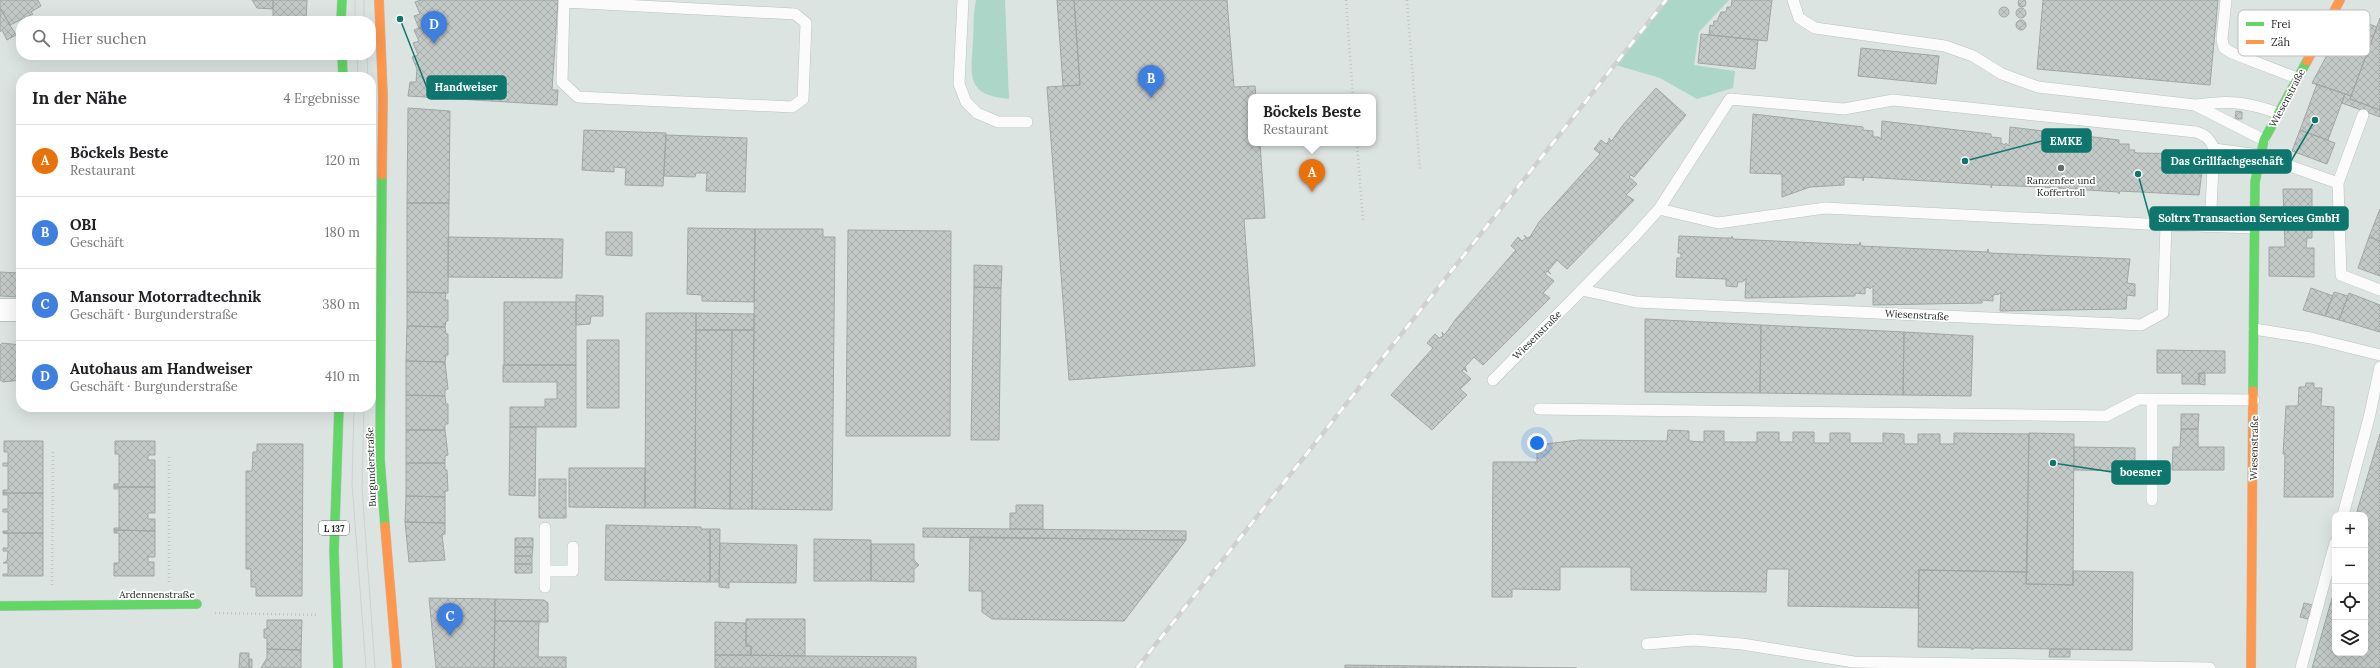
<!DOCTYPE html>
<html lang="de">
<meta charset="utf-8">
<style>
:root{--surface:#fff;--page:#f2f2f2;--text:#202124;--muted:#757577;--line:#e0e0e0;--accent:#646b69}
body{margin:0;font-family:Lora,serif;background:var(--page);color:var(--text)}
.controls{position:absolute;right:12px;bottom:12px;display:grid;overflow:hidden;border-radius:8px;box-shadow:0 4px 16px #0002}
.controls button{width:36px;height:36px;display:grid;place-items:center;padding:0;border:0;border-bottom:1px solid var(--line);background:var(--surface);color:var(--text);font:20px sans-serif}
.you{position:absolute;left:1537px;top:443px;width:14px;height:14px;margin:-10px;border:3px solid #fff;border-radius:50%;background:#1a73e8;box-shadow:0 0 0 6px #1a73e833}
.badge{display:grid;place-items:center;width:26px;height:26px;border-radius:50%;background:var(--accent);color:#fff;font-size:13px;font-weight:700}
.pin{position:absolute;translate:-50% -33px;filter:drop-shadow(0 1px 2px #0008)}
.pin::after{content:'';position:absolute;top:21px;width:14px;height:12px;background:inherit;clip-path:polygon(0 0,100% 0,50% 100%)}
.popup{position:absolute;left:1248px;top:94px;width:128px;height:52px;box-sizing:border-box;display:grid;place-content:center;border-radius:8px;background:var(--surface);filter:drop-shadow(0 1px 3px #0005);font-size:13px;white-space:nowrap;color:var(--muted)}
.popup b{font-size:15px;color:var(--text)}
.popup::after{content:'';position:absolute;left:50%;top:100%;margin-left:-8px;border:8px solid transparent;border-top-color:var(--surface)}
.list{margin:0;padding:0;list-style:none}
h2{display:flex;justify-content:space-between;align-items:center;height:52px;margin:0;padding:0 16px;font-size:17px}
h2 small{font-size:13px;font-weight:400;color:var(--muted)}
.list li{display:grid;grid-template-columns:26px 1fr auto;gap:12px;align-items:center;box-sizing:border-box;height:72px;padding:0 16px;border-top:1px solid var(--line)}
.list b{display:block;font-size:15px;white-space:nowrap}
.list p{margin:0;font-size:13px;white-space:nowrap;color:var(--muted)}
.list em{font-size:13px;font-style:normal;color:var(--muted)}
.icon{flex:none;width:22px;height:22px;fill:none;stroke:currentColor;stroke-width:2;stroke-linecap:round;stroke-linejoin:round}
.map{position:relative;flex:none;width:2380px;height:668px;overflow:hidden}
.search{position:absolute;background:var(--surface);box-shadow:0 4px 16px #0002;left:16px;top:16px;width:360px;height:44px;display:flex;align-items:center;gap:10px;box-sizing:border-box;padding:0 14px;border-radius:16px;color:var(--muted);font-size:15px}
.panel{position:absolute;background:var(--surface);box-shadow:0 4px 16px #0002;left:16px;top:72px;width:360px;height:340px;border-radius:16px}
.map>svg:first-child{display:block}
.grass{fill:#acd6c8}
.building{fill:url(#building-cross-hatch);stroke:#a0a6a4}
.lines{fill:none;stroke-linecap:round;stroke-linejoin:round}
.lane-casing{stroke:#bbc1bf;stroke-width:12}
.street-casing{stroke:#bbc1bf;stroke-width:24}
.fast-casing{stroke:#bbc1bf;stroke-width:10}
.slow-casing{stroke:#bbc1bf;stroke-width:10}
.path{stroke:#c1c4c2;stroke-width:2.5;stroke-dasharray:1 3;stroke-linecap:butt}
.lane{stroke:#fafbfa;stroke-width:11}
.street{stroke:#fafbfa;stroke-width:22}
.fast{stroke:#63d668;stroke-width:9}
.slow{stroke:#ff974d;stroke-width:9}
.tram{stroke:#ced1d0;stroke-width:1}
.rail-casing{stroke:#ced1d0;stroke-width:4.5}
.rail{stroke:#fff;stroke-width:3;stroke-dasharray:9;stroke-linecap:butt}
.poi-dot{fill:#646b69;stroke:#fff;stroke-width:1.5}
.labels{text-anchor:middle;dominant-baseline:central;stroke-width:3.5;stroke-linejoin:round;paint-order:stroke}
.shield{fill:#fff;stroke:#666a68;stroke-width:1}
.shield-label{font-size:9px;font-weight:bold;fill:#242a28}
.street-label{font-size:10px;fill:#242a28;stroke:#fff}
.poi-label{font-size:10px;fill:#242a28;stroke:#fff}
.key{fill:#fff;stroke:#bdbfbe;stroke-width:1}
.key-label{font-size:11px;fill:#242a28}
.leader{fill:none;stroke:#0f766e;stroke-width:1.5}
.callout-dot{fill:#0f766e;stroke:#fff;stroke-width:1.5}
.callout{fill:#0f766e;stroke:#0f766e;stroke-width:1.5}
.callout-label{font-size:11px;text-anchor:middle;font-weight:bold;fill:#fff}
</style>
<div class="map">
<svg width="2380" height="668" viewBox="0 0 2380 668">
<defs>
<pattern id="building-cross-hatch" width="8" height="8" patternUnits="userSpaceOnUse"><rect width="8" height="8" fill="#c3c9c7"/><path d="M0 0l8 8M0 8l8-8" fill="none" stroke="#a7adab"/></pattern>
</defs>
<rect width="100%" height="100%" fill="#dce4e1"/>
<path class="grass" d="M976,0H1005L1009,99C965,95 971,76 973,40C974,27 973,13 976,0Z
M1667,0H1729L1699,32L1694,65L1735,71L1733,88L1697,99L1660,78L1616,65Z"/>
<path class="building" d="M2018 3a4 4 0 1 1 8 0a4 4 0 1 1-8 0Z
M0,0H38L41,6L31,12L33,14L10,25L0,8Z
M252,0H273V9L257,8Z
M273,0H307L306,21H273Z
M421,0H558L552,90H558L557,105L408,96L410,82H416L417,69L412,57L418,55L413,43L419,41L414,30L419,28L414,16L420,14L415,2Z
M1057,0H1074L1080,85L1063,86Z
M1074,0H1227L1234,87L1255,86L1256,97H1251V143H1260L1265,218L1244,219L1255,366L1069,380L1047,87L1080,85Z
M1732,0H1772L1767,41L1709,35L1710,25L1713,26L1714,21H1717L1721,12H1726L1727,7H1731Z
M2043,0H2218L2210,85L2037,69Z
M1999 12a5 5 0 1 1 10 0a5 5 0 1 1-10 0Z
M0,8L16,35L7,40L2,30L0,32Z
M2016 13a5 5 0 1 1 10 0a5 5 0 1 1-10 0Z
M2348,16L2377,27L2351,96L2312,83Z
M2380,18V110L2350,99Z
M2016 25a5 5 0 1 1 10 0a5 5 0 1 1-10 0Z
M1701,34L1758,40L1755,69L1698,63Z
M1861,48L1939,56L1936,84L1858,76Z
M2317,84L2345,94L2328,140L2300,130Z
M1656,88L1686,115L1634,177L1631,175L1629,177L1637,184L1626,195L1634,200L1567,269L1557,260L1548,271L1551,274L1547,271L1545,274L1554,281L1543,293L1550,298L1483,365L1474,357L1465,367L1467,372L1464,369L1462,371L1471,379L1460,389L1467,395L1432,430L1391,395L1433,348L1427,343L1435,334L1439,338L1443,336L1442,332L1444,335L1446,333L1456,319L1516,250L1511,246L1518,237L1522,241L1526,238L1524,235L1527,238L1530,237L1539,222L1600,154L1594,149L1601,140L1606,144L1609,141V138L1611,141L1613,139L1623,125Z
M2345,94L2351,96L2350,99L2380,110V117L2342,103Z
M408,108L450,111L449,203H407Z
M2236,111L2242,112V119H2235Z
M1753,114L1863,127V130L1873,131V137H1879L1881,140L1882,121L1991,134V137L2001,138V143L2005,145L2006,143L2009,146L2010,127L2119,140V144H2129V150H2135L2134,152L2137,153L2198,154L2204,155L2199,195L2120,191L2119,194L2118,192L2042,187L1992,185L1991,188V185L1864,177L1863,181V178L1844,177V185L1810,187L1782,197V174L1750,173Z
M584,130L666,133L663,186L625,185L626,168L614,167V172L582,170Z
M2300,130L2335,143L2327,164L2292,151Z
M666,135L747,138L745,192L706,191L707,173H696L695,177L664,176Z
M2283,189H2312V238H2307L2306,248H2314V277L2269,276V247H2285Z
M407,203H449L448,293L407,292Z
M20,204H21V233H20Z
M2380,209V241L2369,237Z
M688,228L755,229L754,302L702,301V295L687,294Z
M755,229H823V237H835L832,510L752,509Z
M848,230L951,231L950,436H846Z
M606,232H632V256L606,255Z
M1679,236L1726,238H1732V236L1733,239L1859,245L1860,242L1861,246L1987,252L1988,249L1989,253L2130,259L2127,283L2135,284V296L2127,295L2126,309L2000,311L2001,292L1998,295V294L1993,295V301L1982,300V303L1873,305V286L1870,289L1869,287L1865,288V294L1855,293V296L1745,298L1746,279L1742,282H1738L1737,287L1726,286V279L1676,277L1677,258H1681V253H1678Z
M448,237L563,239L562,278L448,277Z
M2369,237L2380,241V276L2358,268Z
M974,265L1002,266L1001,288L974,287Z
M0,272L20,273L19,297L0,296Z
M20,273H21V297H19Z
M974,287L1001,288L999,440H971Z
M2311,288L2333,296L2325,316L2303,310Z
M407,292L446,293L445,300H448V321H446L445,327L407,326Z
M2334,292L2348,296L2339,320L2325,316Z
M2349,293L2380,305V332L2339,320Z
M576,295L603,296V316H591L590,324L576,325Z
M504,302H576V365H504Z
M646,313H696L695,508H645Z
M696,313L754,314V330H696Z
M1645,319L1761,325L1760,393L1645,392Z
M1761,325L1904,332L1903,395L1760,393Z
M407,326L445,327L446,334H448V355H446L445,362L406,361Z
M696,330H732L730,509L695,508Z
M732,330H754L752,509H730Z
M1904,332L1973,336L1971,396L1903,395Z
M587,340H619V408H587Z
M2,343L21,345V380L3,382L0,380V345Z
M2157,350L2225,351V373H2199V384H2182V373H2157Z
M406,361L445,362L448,389L445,390V396L406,395Z
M503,365H576V427H510V407H545V399H557V382H503Z
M2199,373H2205V385L2199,384Z
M2306,383H2314V388H2322L2321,406L2334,407L2333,497H2284L2285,454H2283L2286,406H2298L2299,387H2305Z
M406,395L445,396L446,404H448V424H445V430H406Z
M2181,414H2199L2198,429H2181Z
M510,427H536L535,496L509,495Z
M2181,429H2198V447H2224V470H2172L2173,447H2180Z
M406,430H445L448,455L445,456V463H406Z
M1668,430L1689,431V441L1704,442V431H1724V442H1757V432H1779V442H1793V432H1814V443H1830V433H1850V443H1883V433L1904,434V444H1918V434H1940V444H1954V433L2029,434L2027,572L1919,570L1918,608L1788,606L1789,569H1767L1766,592L1631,590V567H1560V590L1512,589V597H1492L1493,462H1537V445L1579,440L1667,441Z
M2029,433L2074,434L2073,585L2026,584Z
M2380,434V668H2312L2335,588V653H2365V515H2356Z
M4,441H43V493H3V490H8V466H3V463H8V452H4Z
M115,441H155V455H148V460H155V487H114V484H119V454H115Z
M257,444H303L302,596H256V587H251V569H246V471H252L253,452H257Z
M2074,447L2135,448V471L2074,470Z
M406,463H445V470H447L448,491H445V497L406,496Z
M569,468H645V508L569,507Z
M539,479H566V518H539Z
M114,487H155V513H148V519H155V531L114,530V528H119V489H114Z
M3,493H43V533H3V531H8V512H3V509H8V495H3Z
M406,496L445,497V523L405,522Z
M1016,505H1043V529H1010V513H1016Z
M405,522L445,523V534L442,535L445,560L409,562Z
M606,525L701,527V529H710V582L605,580Z
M923,528L1186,531V540L923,537Z
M710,529H720L719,582H710Z
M114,530L155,531V557H148V562H154V576H114V563H119V533H114Z
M3,533H43V576H3V574H8V563H3L7,561L8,551H3V548H8V534Z
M970,537L1186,540L1124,621L992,619L982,612V591H969Z
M515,538H533V547H515Z
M814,539L871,540V581H814Z
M720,543L797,545L796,583L729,582V588L719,587Z
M871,544H914V560L919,565L914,569V582L871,581Z
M515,547H533L532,556H515Z
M515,556H532V564H515Z
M515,564H532V573H515Z
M1919,570L2027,572L2026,584L2073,585V571L2133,572L2132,650L1974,648L1972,650V648L1918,647Z
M429,598L495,599L494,668H436Z
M495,599L544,600L548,603V622L495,621Z
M2304,603L2313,605L2308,619L2300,617Z
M746,619H805V656L751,655V646H746Z
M267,620H302L301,650L267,649V638H264V629H267Z
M495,621H539L538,657H566V668H494Z
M715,622L746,623V646H751V655H715Z
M267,649L301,650V668H261L267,658Z
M2050,649H2070V657H2049Z
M240,653H249V668H239Z
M715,655L916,657V668H715Z
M249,659H252V668H249Z
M1345,665L1577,668H1345Z"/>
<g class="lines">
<g class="lane-casing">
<path id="lane" d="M963,0L959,84L966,102L977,113L998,122H1027
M1793,0L1799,18L1815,28L1945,46L1973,56L2002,74L2038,87L2195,105L2264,140
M2226,0L2222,39L2224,48L2232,53L2297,78
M564,2L795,14L806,23L803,99L792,107L578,97L562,82L564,2L565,0
M2196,105C2230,100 2246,102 2278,113
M2363,115L2338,183L2341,275L2380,290
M2214,149L2259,155L2338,183
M1659,209L1730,99L1844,109L1893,100L2196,132C2206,135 2210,139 2214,149L2210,227
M1582,290L1636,302L2141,325L2163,313L2166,225
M2254,329L2311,338L2380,355
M1493,380L1632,239L1659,209L1718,223L1825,208L2166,225L2255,228
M1539,409L2106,416L2139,399L2254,400
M2152,500V399
M2343,515L2369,418L2380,367
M545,528V587
M545,571H573V547
M1647,644L1694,640L1742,644L1854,662L2210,668
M2301,668L2335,543"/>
</g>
<g class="street-casing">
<path id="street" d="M0,310H21"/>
</g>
<g class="fast-casing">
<path id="fast" d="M341,21L342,0
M342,55L343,77
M382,175L380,459L385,526
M2253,391L2255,182L2264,140L2307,61
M0,606L197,604
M338,668L334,551L339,407"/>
</g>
<g class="slow-casing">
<path id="slow" d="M379,0L383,96L382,175
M2307,61L2340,0
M385,526L397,668
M2251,668L2253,391"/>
</g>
<path class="path" d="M1346,0L1353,97
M1407,0L1420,171
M1357,143L1363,221
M169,457V584
M52,585L53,450
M215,613L316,615"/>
<use href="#lane" class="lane"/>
<use href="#street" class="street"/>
<use href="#fast" class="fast"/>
<use href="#slow" class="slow"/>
<path class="tram" d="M355,0V21
M364,0V21
M357,55L358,77
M367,55L368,77
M354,407L352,484L366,668
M364,407L362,487L375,668"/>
<g class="rail-casing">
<path id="rail" d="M1137,668L1666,0"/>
</g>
<use href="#rail" class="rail"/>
</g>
<circle class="poi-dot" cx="2061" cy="168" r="4"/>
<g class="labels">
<rect class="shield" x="319" y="521" width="30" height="14" rx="3"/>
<g class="shield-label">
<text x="334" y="528">L 137</text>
</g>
<g class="street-label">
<text transform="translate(2287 98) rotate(-62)">Wiesenstraße</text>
<text transform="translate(1917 315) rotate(3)">Wiesenstraße</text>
<text transform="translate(1537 335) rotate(-45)">Wiesenstraße</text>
<text transform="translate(2254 448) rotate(-89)">Wiesenstraße</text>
<text transform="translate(371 467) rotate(-92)">Burgunderstraße</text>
<text x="157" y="594">Ardennenstraße</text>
</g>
<g class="poi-label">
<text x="2061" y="180">Ranzenfee und<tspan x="2061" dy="12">Koffertroll</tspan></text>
</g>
</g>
<rect x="2238" y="10" width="132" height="46" rx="6" class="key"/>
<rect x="2246" y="22" width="18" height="4" fill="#63d668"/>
<rect x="2246" y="40" width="18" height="4" fill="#ff974d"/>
<g class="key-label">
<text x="2271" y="28">Frei</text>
<text x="2271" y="46">Zäh</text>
</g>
<path class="leader" d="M400 19L427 88M1965 161L2042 141M2315 120L2291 161M2138 174L2150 218M2053 463L2112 472"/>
<g class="callout-dot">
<circle cx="400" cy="19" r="4"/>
<circle cx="1965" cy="161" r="4"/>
<circle cx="2315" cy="120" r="4"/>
<circle cx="2138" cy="174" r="4"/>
<circle cx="2053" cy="463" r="4"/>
</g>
<g class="callout">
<rect x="427" y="76" width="79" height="23" rx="4"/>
<rect x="2042" y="129" width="49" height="23" rx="4"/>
<rect x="2162" y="150" width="129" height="23" rx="4"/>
<rect x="2150" y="207" width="198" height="23" rx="4"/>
<rect x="2112" y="461" width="58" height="23" rx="4"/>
</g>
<g class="callout-label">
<text x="466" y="91">Handweiser</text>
<text x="2066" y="145">EMKE</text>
<text x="2227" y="165">Das Grillfachgeschäft</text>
<text x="2249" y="222">Soltrx Transaction Services GmbH</text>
<text x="2141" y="476">boesner</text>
</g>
</svg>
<div class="controls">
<button>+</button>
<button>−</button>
<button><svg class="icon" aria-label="locate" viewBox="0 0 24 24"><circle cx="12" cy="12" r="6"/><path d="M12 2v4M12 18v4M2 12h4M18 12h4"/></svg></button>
<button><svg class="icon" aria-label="layers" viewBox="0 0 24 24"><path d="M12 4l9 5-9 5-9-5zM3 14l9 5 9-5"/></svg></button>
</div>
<div class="you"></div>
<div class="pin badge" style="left:1312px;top:192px;background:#e8710a">A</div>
<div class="popup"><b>Böckels Beste</b>Restaurant</div>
<div class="pin badge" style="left:1151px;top:98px;background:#3f7fe0">B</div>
<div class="pin badge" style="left:450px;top:636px;background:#3f7fe0">C</div>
<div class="pin badge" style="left:434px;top:44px;background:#3f7fe0">D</div>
<div class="search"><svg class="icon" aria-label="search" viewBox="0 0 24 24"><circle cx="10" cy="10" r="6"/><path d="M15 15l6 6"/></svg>Hier suchen</div>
<section class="panel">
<h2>In der Nähe<small>4 Ergebnisse</small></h2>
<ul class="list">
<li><span class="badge" style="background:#e8710a">A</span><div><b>Böckels Beste</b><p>Restaurant</p></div><em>120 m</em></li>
<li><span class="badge" style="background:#3f7fe0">B</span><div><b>OBI</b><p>Geschäft</p></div><em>180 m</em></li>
<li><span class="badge" style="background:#3f7fe0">C</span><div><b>Mansour Motorradtechnik</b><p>Geschäft · Burgunderstraße</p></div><em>380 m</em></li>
<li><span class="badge" style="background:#3f7fe0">D</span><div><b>Autohaus am Handweiser</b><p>Geschäft · Burgunderstraße</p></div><em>410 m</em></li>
</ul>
</section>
</div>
